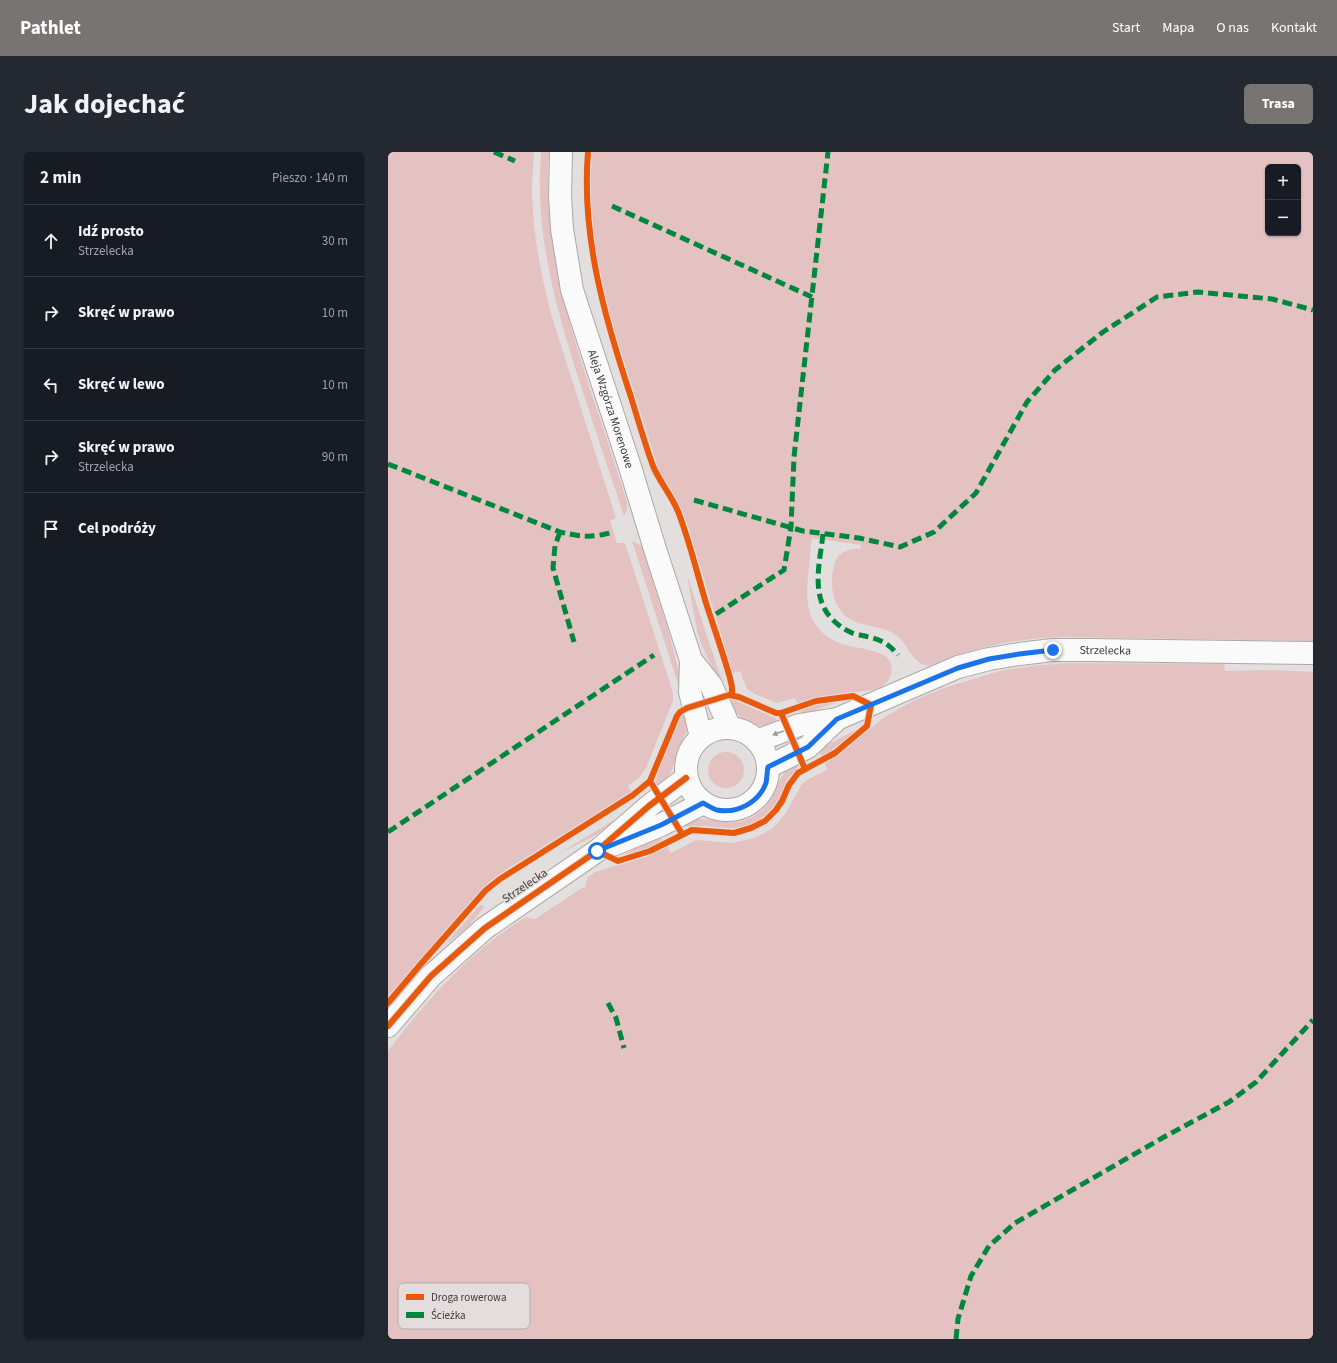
<!DOCTYPE html>
<html lang="pl">
<meta charset="utf-8">
<style>
:root{--surface:#171b24;--page:#242831;--text:#f1f3f6;--muted:#9ea1a6;--line:#363941;--accent:#787474}
body{margin:0;font-family:"Source Sans 3",sans-serif;background:var(--page);color:var(--text)}
.controls{position:absolute;right:12px;top:12px;display:grid;overflow:hidden;border-radius:6px;box-shadow:0 1px 3px #0004}
.controls button{width:36px;height:36px;display:grid;place-items:center;padding:0;border:0;border-bottom:1px solid var(--line);background:var(--surface);color:var(--text);font:20px sans-serif}
.stop{position:absolute;width:12px;height:12px;margin:-9px;border:3px solid #1a73e8;border-radius:50%;background:#fff}
.stop.end{background:#1a73e8;border-color:#fff;box-shadow:0 1px 4px #0008}
.list{margin:0;padding:0;list-style:none}
h2{display:flex;justify-content:space-between;align-items:center;height:52px;margin:0;padding:0 16px;font-size:17px}
h2 small{font-size:13px;font-weight:400;color:var(--muted)}
.list li{display:grid;grid-template-columns:26px 1fr auto;gap:12px;align-items:center;box-sizing:border-box;height:72px;padding:0 16px;border-top:1px solid var(--line)}
.list b{display:block;font-size:15px;white-space:nowrap}
.list p{margin:0;font-size:13px;white-space:nowrap;color:var(--muted)}
.list em{font-size:13px;font-style:normal;color:var(--muted)}
.icon{flex:none;width:22px;height:22px;fill:none;stroke:currentColor;stroke-width:2;stroke-linecap:round;stroke-linejoin:round}
.map{position:relative;flex:none;width:925px;height:1187px;overflow:hidden;border-radius:6px}
header{display:flex;align-items:center;gap:24px;box-sizing:border-box;height:56px;padding:0 20px;background:var(--accent);color:#fff}
header strong{font-size:19px}
nav{display:flex;gap:22px;margin-inline-start:auto;font-size:14px}
.intro{display:flex;align-items:center;justify-content:space-between;box-sizing:border-box;height:96px;padding:0 24px}
h1{margin:0;font-size:28px}
.button{padding:10px 18px;border-radius:6px;background:var(--accent);color:#fff;font-size:14px;font-weight:700}
main{display:flex;gap:24px;padding:0 24px}
aside{flex:1;background:var(--surface);border-radius:6px;box-shadow:0 1px 3px #0004}
.map>svg:first-child{display:block}
.green{fill:#e4c2c2;fill-rule:evenodd}
.building{fill:#c8c7c7;stroke:#bbbaba}
.lines{fill:none;stroke-linecap:round;stroke-linejoin:round}
.tertiary-casing{stroke:#aba8a7;stroke-width:24}
.secondary-casing{stroke:#aba8a7;stroke-width:24}
.tertiary{stroke:#fbfafa;stroke-width:22}
.secondary{stroke:#fbfafa;stroke-width:22}
.quiet{stroke:#00873e;stroke-width:5;stroke-dasharray:10 5;stroke-linecap:butt}
.cycleway-casing{stroke:#e5dddd;stroke-width:8}
.cycleway{stroke:#e8590c;stroke-width:6}
.oneway{fill:#9c9a9a}
.route{stroke:#1a73e8;stroke-width:5}
.labels{text-anchor:middle;dominant-baseline:central;stroke-width:3.5;stroke-linejoin:round;paint-order:stroke}
.street-label{font-size:12px;fill:#3e3b3b;stroke:#e5dddd}
.key{fill:#e5dddd;stroke:#b3acac;stroke-width:1}
.key-label{font-size:11px;fill:#3e3b3b}
</style>
<header>
<strong>Pathlet</strong>
<nav><a>Start</a><a>Mapa</a><a>O nas</a><a>Kontakt</a></nav>
</header>
<div class="intro"><h1>Jak dojechać</h1><a class="button">Trasa</a></div>
<main>
<aside>
<h2>2 min<small>Pieszo · 140 m</small></h2>
<ul class="list">
<li><svg class="icon" aria-label="ahead" viewBox="0 0 24 24"><path d="M12 20V5M6 11l6-6 6 6"/></svg><div><b>Idź prosto</b><p>Strzelecka</p></div><em>30 m</em></li>
<li><svg class="icon" aria-label="right" viewBox="0 0 24 24"><path d="M7 20v-9h11M14 6l5 5-5 5"/></svg><div><b>Skręć w prawo</b></div><em>10 m</em></li>
<li><svg class="icon" aria-label="left" viewBox="0 0 24 24"><path d="M17 20v-9H6M10 6l-5 5 5 5"/></svg><div><b>Skręć w lewo</b></div><em>10 m</em></li>
<li><svg class="icon" aria-label="right" viewBox="0 0 24 24"><path d="M7 20v-9h11M14 6l5 5-5 5"/></svg><div><b>Skręć w prawo</b><p>Strzelecka</p></div><em>90 m</em></li>
<li><svg class="icon" aria-label="arrive" viewBox="0 0 24 24"><path d="M6 21V4h12l-3 4 3 4H6"/></svg><div><b>Cel podróży</b></div></li>
</ul>
</aside>
<div class="map">
<svg width="925" height="1187" viewBox="0 0 925 1187">
<rect width="100%" height="100%" fill="#e3dfdf"/>
<path class="green" d="M0,0H146C145,13 144,27 144,40C145,82 153,125 164,165L228,366L222,369L229,391H237L281,528L285,542V549L258,616L251,626L240,634L243,640L116,719L100,731L0,844Z
M153,0H161C155,82 177,160 202,237C215,275 227,312 239,350V358L236,364C222,322 208,280 194,237C169,161 146,82 153,0Z
M203,0H925V489L676,485C640,486 603,491 569,504C561,506 544,515 537,513C525,511 519,491 508,483C497,475 481,475 468,470C444,461 440,431 447,410C451,400 462,396 472,397L473,393L424,386C422,396 422,407 421,416C417,448 417,476 451,491C465,496 483,496 495,503C510,511 504,531 490,536C483,539 474,539 466,540C447,543 428,545 410,552L407,546L389,551L367,542L359,537L352,519L345,521L299,371C292,351 279,335 270,316C245,230 210,148 203,58C202,39 200,19 203,0ZM880,15H910V81H880Z
M244,389L254,394L281,481L293,528L292,538Z
M299,423L333,526H329L313,491L309,478Z
M681,511L836,512L837,519L885,518L925,520V1187H0V899C39,848 82,799 138,765L147,767L194,736L197,735L200,725L207,720L261,704L279,695L283,701L308,688L345,691L363,687L377,681L385,676L398,661L414,632L419,628L439,618L437,610L459,596L495,566L527,548L556,536L612,519L643,514Z
M344,547L387,566L390,569C387,571 383,574 379,574C360,576 347,561 338,548Z
M457,547L414,563L412,557L429,552Z
M299,560V578L290,598L284,618L278,628L270,636C266,632 269,626 270,621L292,565Z
M475,574L444,598L434,605L430,598Z
M320 618a18 18 0 1 1 36 0a18 18 0 1 1-36 0Z
M409,610C412,619 404,621 400,627C396,634 394,642 389,649C373,676 347,679 319,674C310,673 301,678 293,672C299,670 304,667 311,667C335,667 349,678 373,659C386,648 388,630 399,617C402,614 406,612 409,610Z
M236,662L208,683L170,702Z
M272,683L274,688L263,695L230,706Z
M92,753L97,754L80,775L57,793Z"/>
<path class="building" d="M137,711L139,714L128,721L127,718Z"/>
<g class="lines">
<g class="tertiary-casing">
<path id="tertiary" d="M227,692L273,673L315,651
M0,874L43,824L97,776L209,699L261,654L298,626"/>
</g>
<g class="secondary-casing">
<g id="secondary">
<path id="s1" d="M173,0L172,44L174,77L184,138L242,315L267,397L303,508L323,533L342,576"/>
<path d="M303,508L302,540L313,585"/>
<circle cx="339" cy="617" r="41"/>
<path id="s2" d="M369,589L411,573L449,567L570,515L601,507L631,502L665,498H703L925,501"/>
<path d="M380,615L420,595L449,567"/>
</g>
</g>
<use href="#tertiary" class="tertiary"/>
<use href="#secondary" class="secondary"/>
<path class="quiet" d="M106,0L127,9
M224,54L424,145
M0,312L172,380C195,385 203,386 226,380
M306,348L415,379L471,386L512,395L546,380L588,341L639,250L667,218L715,180L769,145L810,140L884,147L925,158
M172,380L167,394L165,416L186,490
M435,382C432,410 422,444 444,467C451,474 458,479 467,482C486,486 497,487 510,503
M328,462L396,418L403,375L406,305L440,0
M0,680L266,503
M220,851L228,866L236,896
M568,1187L570,1167L583,1124L601,1094L627,1071L686,1037L776,985L841,950L868,930L925,868"/>
<g class="cycleway-casing">
<path id="cycleway" d="M200,0C193,84 217,167 243,245C250,268 257,292 265,314C272,331 285,345 291,362C302,391 309,421 318,451C326,476 335,501 342,526L344,535V543
M393,561L417,617
M209,699L230,709L262,699L304,678L346,681L363,676L377,669L388,658L394,649L401,633L410,621L447,601L479,574L483,553L465,544L428,549L393,561H388L351,545L341,543L299,556L292,560L289,564L262,629L294,682
M0,851L32,813L98,738L112,727L245,643L262,629
M0,874L43,824L97,776L209,699L261,654L298,626"/>
</g>
<use href="#cycleway" class="cycleway"/>
</g>
<defs><path id="oneway-solid" d="M-6-.8H1V-3.2L6.5 0L1 3.2V.8H-6Z"/></defs>
<use class="oneway" href="#oneway-solid" transform="translate(390 581) rotate(160)"/>
<g class="lines">
<path class="route" d="M209,699L273,673L315,651C319,653 325,657 329,658C350,662 371,650 378,631C379,626 379,620 380,615L420,595L449,567L570,516L601,507L631,502L665,498"/>
</g>
<g class="labels">
<g class="street-label">
<text stroke="none"><textPath href="#s1" startOffset="264">Aleja Wzgórza Morenowe</textPath></text>
<text stroke="none"><textPath href="#s2" startOffset="364">Strzelecka</textPath></text>
<text transform="translate(137 734) rotate(-34)">Strzelecka</text>
</g>
</g>
<rect x="10" y="1131" width="132" height="46" rx="6" class="key"/>
<rect x="18" y="1142" width="18" height="6" fill="#e8590c"/>
<rect x="18" y="1160" width="18" height="6" fill="#00873e"/>
<g class="key-label">
<text x="43" y="1149">Droga rowerowa</text>
<text x="43" y="1167">Ścieżka</text>
</g>
</svg>
<div class="controls">
<button>+</button>
<button>−</button>
</div>
<div class="stop" style="left:209px;top:699px"></div>
<div class="stop end" style="left:665px;top:498px"></div>
</div>
</main>
